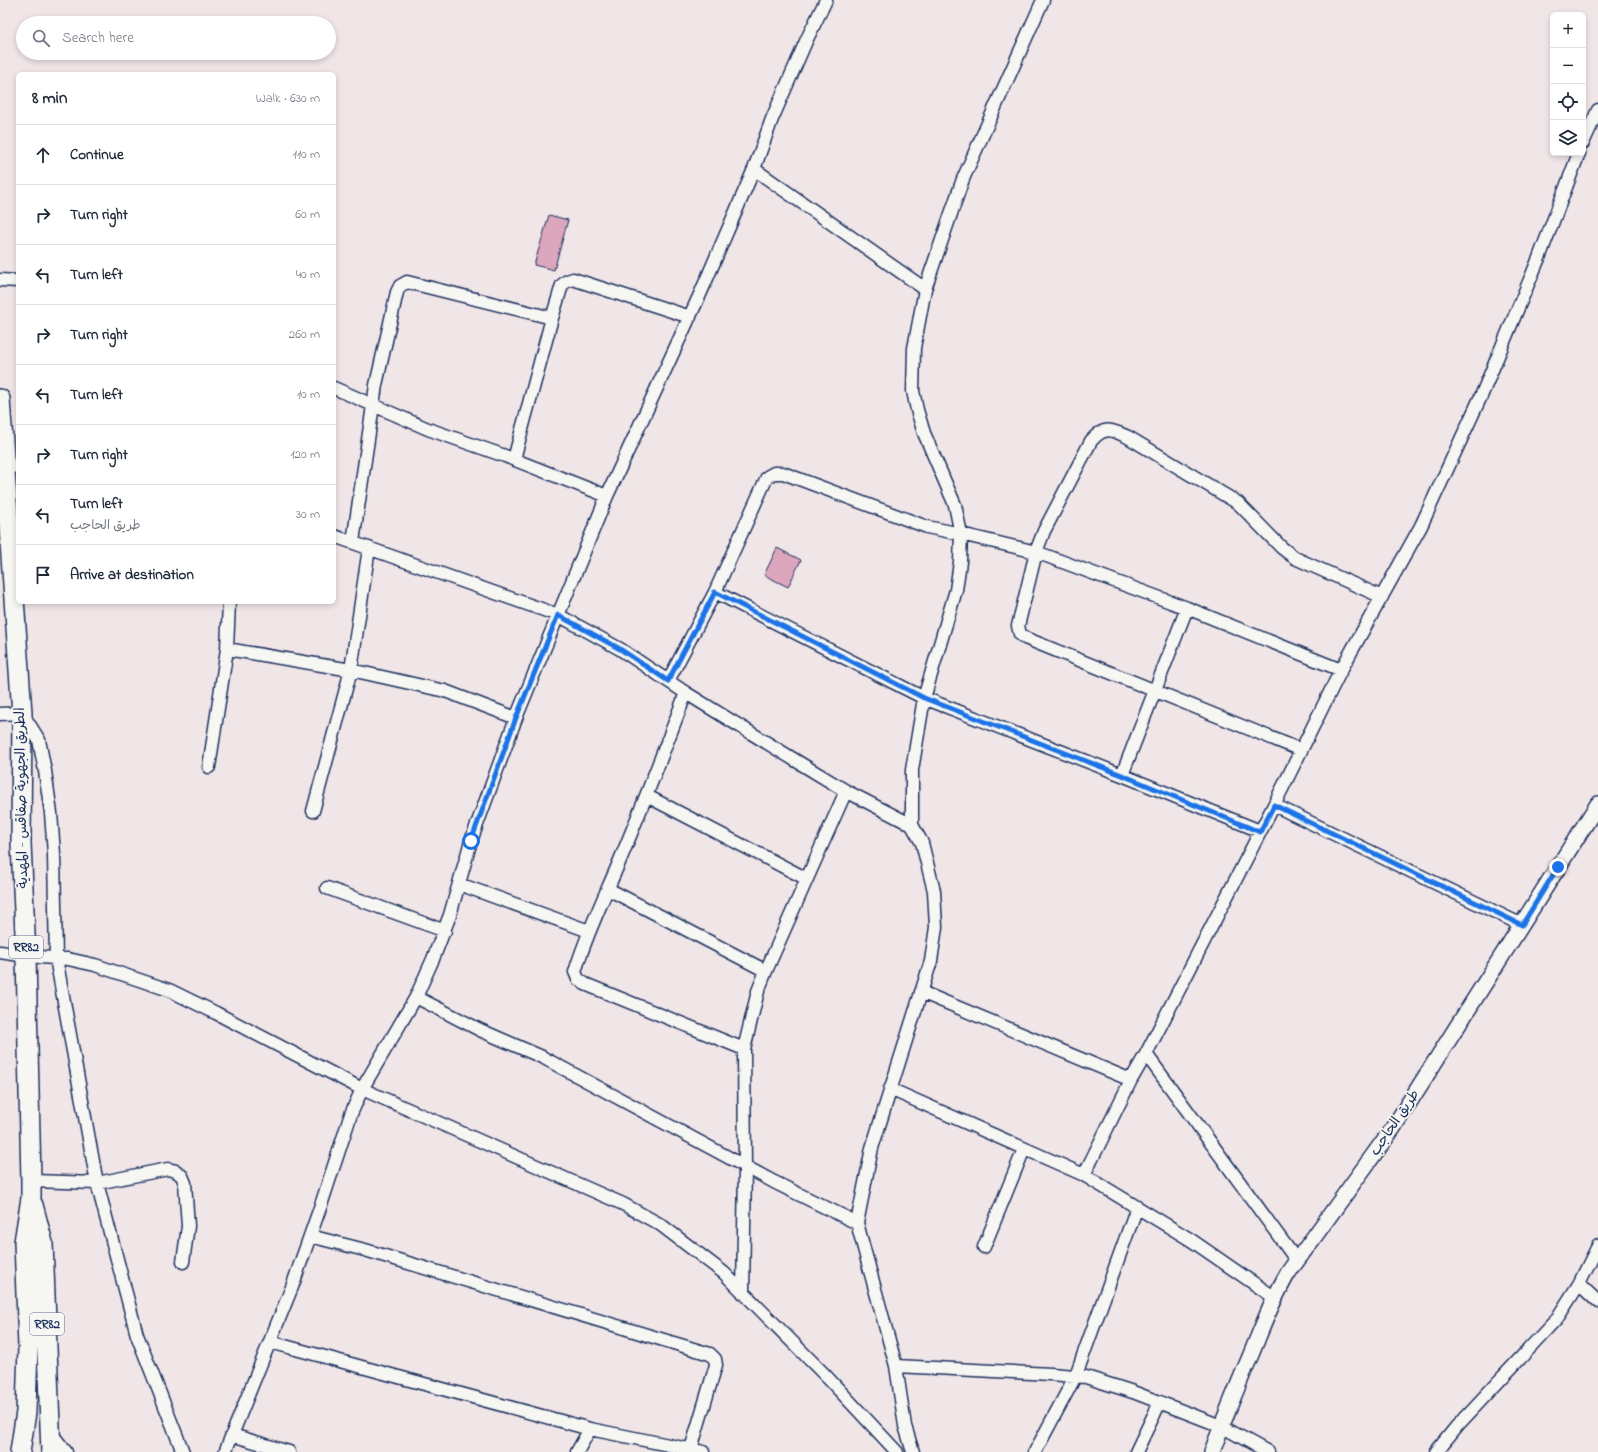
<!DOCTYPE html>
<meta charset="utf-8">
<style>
:root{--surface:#fff;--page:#f2f2f3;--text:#1f2937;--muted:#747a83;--line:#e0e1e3}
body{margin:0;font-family:"Indie Flower","Playpen Sans Arabic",sans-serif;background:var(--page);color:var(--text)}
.controls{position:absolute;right:12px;top:12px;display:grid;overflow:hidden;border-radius:6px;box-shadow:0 2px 6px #0003}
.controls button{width:36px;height:36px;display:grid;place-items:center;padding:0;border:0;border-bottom:1px solid var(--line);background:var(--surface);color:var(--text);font:20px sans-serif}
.stop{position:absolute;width:12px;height:12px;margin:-9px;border:3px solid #1a73e8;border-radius:50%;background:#fff}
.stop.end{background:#1a73e8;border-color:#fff;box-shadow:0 1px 4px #0008}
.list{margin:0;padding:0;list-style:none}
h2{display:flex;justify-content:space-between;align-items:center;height:52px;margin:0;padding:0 16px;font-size:17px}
h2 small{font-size:13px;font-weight:400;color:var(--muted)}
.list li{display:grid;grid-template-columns:26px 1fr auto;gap:12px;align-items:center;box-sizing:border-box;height:60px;padding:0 16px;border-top:1px solid var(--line)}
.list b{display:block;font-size:15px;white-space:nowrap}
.list p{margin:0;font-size:13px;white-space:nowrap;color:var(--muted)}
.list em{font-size:13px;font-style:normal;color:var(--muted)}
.icon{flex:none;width:22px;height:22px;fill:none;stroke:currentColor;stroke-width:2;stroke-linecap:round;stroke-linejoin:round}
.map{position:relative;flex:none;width:1598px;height:1452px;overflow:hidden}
.search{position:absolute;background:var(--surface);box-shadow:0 2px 6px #0003;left:16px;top:16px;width:320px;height:44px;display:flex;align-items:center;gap:10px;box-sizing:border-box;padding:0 14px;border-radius:22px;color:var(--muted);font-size:15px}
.panel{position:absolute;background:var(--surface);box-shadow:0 2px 6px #0003;left:16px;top:72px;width:320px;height:532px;border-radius:6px}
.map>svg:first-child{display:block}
.building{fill:#dca6bc;stroke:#1b2f5e}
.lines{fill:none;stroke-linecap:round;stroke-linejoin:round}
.minor-casing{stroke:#1b2f5e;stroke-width:15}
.tertiary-casing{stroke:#1b2f5e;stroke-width:18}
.primary-casing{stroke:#1b2f5e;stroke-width:22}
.minor{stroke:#f6f6f2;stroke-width:12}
.tertiary{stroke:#f6f6f2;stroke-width:15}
.primary{stroke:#f6f6f2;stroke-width:19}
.route{stroke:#1a73e8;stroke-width:5}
.labels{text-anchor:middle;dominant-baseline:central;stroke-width:3.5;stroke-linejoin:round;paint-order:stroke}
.shield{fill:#f6f6f2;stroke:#5d6b8a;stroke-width:1}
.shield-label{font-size:13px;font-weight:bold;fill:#1b2f5e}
.street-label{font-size:14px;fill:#1b2f5e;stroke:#f6f6f2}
</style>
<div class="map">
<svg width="1598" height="1452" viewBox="0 0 1598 1452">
<rect width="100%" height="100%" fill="#f1e6e7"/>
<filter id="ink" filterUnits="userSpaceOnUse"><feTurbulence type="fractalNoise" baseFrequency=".025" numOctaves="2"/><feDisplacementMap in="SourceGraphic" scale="8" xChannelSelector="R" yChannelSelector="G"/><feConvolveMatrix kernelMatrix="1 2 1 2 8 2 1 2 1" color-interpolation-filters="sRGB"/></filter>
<g filter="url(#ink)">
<path class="building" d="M549,215L568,220L554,270L534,265Z
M777,548L801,560L788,587L764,575Z"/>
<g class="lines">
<g class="minor-casing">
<path id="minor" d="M1583,143L1598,110
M754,169L925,289
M0,280L18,281
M552,318L562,285L567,281L573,279L690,317
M334,388L428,429L505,456L607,496
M5,466H18
M334,536L558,615L620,649L686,693L803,765L846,791L912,825
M353,542L376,385L397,292L400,286L407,282L552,318L514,459
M715,592L767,477L774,473H783L927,527L961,534L1036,552L1018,626L1020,634L1025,638L1301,750
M227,649L351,670L445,691L516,718
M1341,670L1187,608L1036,552L1044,531L1091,441C1104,425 1112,430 1128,437L1238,503L1282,548L1295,558L1382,597
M668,681L715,592L924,698L1122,775L1260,831
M686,693C664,750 642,808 618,865C603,900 586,935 575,972L578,979L585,984L744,1049
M0,714L22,713L39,740L45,771L51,813L54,854L56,958L97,1183L137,1335L183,1452
M209,767L227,649L229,602
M1122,775L1187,608
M647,796L807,879
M313,811L351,670L369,548
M459,884L589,931
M327,888L445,931
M608,889L766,971
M1522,925L1274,805L1341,670L1421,526L1482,394L1539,258L1579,153
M0,952L26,956L68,959L95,965L169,990L216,1013L362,1089L623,1204L661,1225L724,1273L826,1376L897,1452
M921,992L1131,1080
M416,997L480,1030L542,1057L774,1182L857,1223
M1146,1054L1297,1261
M890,1089L1084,1175L1191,1240L1275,1298
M1084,1175L1131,1080L1146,1054L1274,805
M31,1181L97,1183L168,1169L176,1171L182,1176L185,1183L188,1226L183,1262
M310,1236L365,1250L710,1354L715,1359L716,1365L691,1449
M984,1247L1024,1149
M1579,1284L1598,1302
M743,1293L745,1167L744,1049L758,991L766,971L846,791
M270,1342L590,1429L703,1452
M896,1366L1051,1374L1086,1377L1133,1392L1221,1426L1268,1452
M51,1433L66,1452
M232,1435L289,1452
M225,1452L292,1287L322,1202L351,1114L362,1089L416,997L433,959L450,915L471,841L516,718L607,496L702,290L754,169L772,119L807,39L826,0
M577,1452L590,1429
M913,1452L905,1426L896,1366L857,1223L872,1148L931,961L936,927L934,891L922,843L912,825V770L924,698L956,590L960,562L961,534L955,505L924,433L917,410L913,391L914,348L925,289L963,179L1043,0
M1035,1452L1076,1375L1137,1207
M1136,1452L1160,1402
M1436,1452L1457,1426L1556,1320L1579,1284L1598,1246"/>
</g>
<g class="tertiary-casing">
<path id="tertiary" d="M1212,1452C1224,1418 1238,1385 1252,1352C1263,1325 1273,1298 1288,1273L1393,1128L1598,804"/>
</g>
<g class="primary-casing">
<path id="primary" d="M0,399L22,713L21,843L26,956L31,1181V1198L24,1242L28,1347L26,1412L20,1452
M33,1205L43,1243L51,1452"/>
</g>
<use href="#minor" class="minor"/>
<use href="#tertiary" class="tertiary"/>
<use href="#primary" class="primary"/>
</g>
</g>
<g class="lines" filter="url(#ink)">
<path class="route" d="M471,841L516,718L558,615L620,649L668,681L715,592L924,698L1122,775L1260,832L1274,805L1522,925L1558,867"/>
</g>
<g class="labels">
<g class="shield">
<rect x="9" y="936" width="34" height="22" rx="3"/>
<rect x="30" y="1313" width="34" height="22" rx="3"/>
</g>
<g class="shield-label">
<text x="26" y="947">RR82</text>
<text x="47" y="1324">RR82</text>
</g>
<g class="street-label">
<text transform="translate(22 798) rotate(-91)">الطريق الجهوية صفاقس - المهدية</text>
<text transform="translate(1395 1123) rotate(-56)">طريق الحاجب</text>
</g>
</g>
</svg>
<div class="controls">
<button>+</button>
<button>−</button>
<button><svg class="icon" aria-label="locate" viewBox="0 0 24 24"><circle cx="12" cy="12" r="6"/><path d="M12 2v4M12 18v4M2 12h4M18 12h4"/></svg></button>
<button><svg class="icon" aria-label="layers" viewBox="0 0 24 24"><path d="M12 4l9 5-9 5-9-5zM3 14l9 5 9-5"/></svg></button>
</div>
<div class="stop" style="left:471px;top:841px"></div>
<div class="stop end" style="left:1558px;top:867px"></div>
<div class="search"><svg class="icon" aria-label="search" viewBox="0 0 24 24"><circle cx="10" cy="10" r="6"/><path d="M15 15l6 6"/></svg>Search here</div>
<section class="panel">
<h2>8 min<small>Walk · 630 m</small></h2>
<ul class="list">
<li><svg class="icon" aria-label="ahead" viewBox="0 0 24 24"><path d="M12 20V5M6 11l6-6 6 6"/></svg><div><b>Continue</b></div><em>110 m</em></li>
<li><svg class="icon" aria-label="right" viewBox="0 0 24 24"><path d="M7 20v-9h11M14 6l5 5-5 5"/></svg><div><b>Turn right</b></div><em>60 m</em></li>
<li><svg class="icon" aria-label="left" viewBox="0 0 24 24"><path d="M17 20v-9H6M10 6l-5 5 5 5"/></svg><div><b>Turn left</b></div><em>40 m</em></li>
<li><svg class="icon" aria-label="right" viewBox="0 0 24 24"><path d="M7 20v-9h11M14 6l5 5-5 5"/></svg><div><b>Turn right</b></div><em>260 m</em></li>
<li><svg class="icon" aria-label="left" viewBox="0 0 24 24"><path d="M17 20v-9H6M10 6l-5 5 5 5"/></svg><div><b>Turn left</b></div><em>10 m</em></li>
<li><svg class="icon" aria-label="right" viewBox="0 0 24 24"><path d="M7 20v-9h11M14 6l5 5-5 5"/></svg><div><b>Turn right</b></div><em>120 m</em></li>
<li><svg class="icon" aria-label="left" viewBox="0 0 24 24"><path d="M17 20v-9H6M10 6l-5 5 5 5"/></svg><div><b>Turn left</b><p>طريق الحاجب</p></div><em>30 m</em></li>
<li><svg class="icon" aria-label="arrive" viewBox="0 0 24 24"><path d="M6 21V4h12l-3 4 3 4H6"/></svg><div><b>Arrive at destination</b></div></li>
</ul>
</section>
</div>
